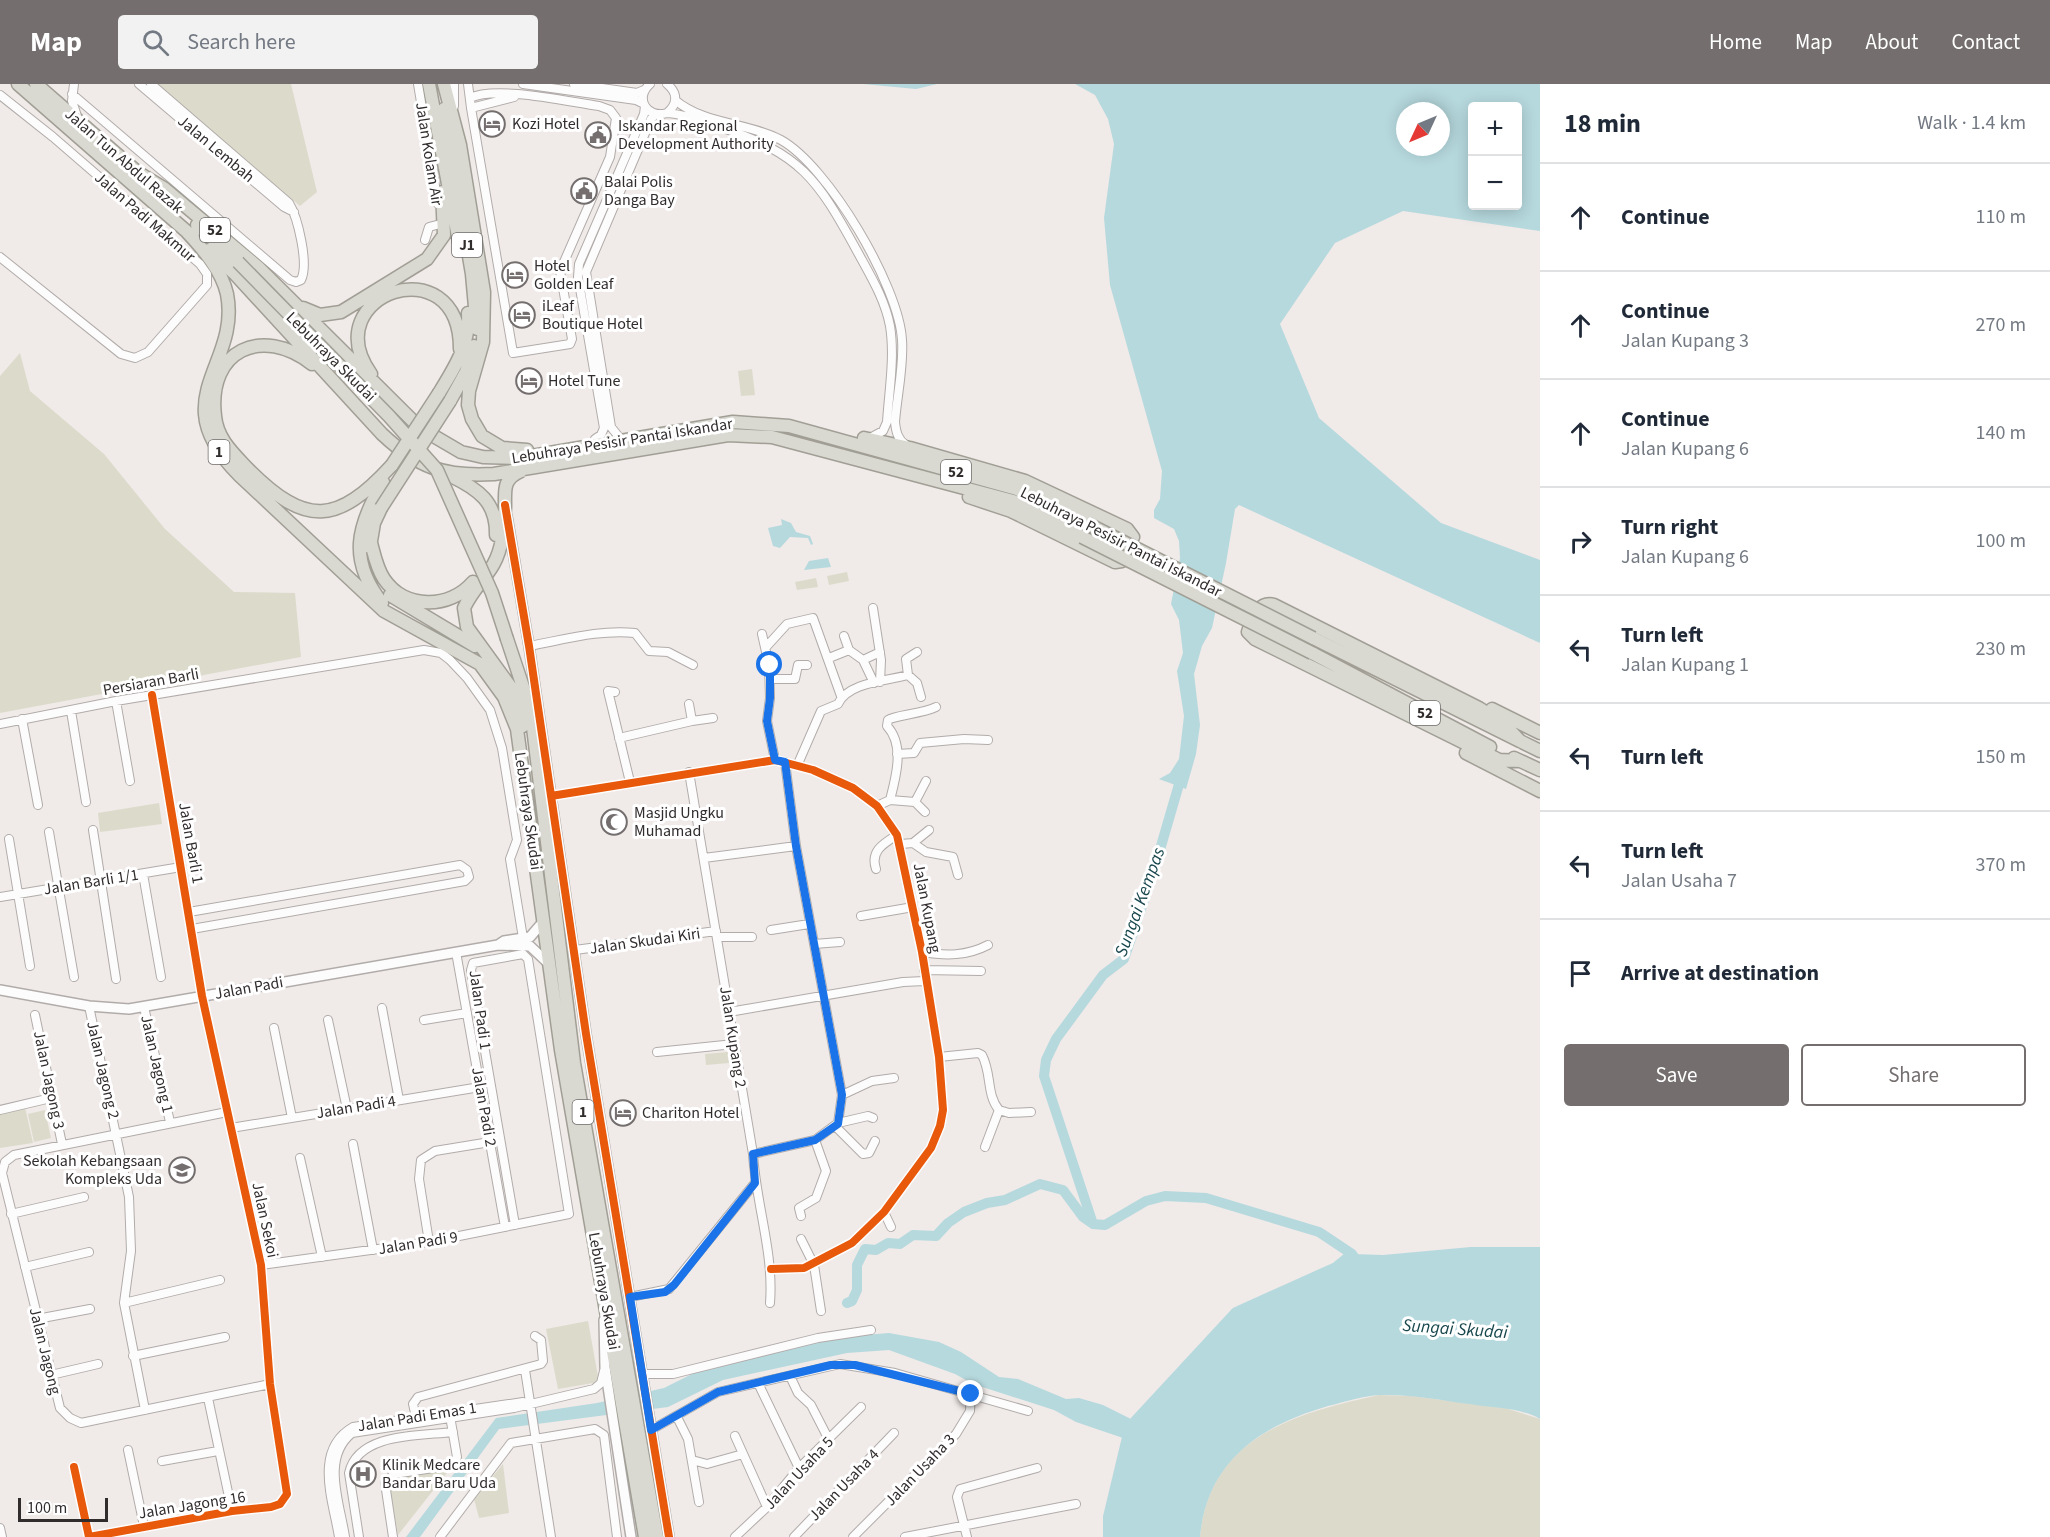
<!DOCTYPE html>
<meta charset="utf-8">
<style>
:root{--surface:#fff;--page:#f2f2f3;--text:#1f2937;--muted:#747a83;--line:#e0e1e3;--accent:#746f6e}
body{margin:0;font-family:"Source Sans 3",sans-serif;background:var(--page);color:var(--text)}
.controls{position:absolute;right:18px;top:18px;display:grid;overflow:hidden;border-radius:6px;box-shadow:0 3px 15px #0003}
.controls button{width:54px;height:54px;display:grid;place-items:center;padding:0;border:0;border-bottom:2px solid var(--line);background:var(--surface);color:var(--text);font:30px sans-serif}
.compass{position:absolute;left:1396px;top:18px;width:54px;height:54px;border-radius:50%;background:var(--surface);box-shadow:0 3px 15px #0003;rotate:226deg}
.scale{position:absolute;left:18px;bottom:15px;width:90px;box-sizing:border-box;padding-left:6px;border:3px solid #312d2c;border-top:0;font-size:16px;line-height:21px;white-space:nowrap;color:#312d2c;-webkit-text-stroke:4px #fff;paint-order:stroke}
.stop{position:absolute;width:18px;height:18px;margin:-14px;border:4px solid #1a73e8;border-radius:50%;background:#fff}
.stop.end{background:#1a73e8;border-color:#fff;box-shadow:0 2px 6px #0008}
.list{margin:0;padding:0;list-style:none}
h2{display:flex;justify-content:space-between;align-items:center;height:78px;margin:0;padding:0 24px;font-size:26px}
h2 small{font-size:20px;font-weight:400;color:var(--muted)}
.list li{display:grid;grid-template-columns:39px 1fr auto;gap:18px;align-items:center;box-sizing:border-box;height:108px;padding:0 24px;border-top:2px solid var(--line)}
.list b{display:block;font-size:22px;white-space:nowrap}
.list p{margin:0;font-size:20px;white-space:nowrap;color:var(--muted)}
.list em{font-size:20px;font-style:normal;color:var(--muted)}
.actions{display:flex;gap:12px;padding:18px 24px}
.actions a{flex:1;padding:14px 0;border:2px solid var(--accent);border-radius:6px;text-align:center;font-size:21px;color:var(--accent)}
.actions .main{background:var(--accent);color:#fff}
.icon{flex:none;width:33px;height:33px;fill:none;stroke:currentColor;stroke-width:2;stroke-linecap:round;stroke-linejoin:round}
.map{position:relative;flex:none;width:1540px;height:1453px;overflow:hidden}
header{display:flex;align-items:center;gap:36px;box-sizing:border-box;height:84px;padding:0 30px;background:var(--accent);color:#fff}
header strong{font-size:28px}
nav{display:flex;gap:33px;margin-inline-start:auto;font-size:21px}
.search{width:420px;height:54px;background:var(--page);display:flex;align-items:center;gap:15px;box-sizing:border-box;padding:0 21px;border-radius:6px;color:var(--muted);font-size:22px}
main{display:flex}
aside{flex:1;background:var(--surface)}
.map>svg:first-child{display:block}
.green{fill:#dcdbcb}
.water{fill:#b6d9de;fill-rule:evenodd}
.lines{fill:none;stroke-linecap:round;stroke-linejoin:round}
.river{stroke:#b6d9de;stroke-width:10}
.minor-casing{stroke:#b1acaa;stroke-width:10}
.tertiary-casing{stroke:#b1acaa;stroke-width:12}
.trunk-casing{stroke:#a19f95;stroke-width:15}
.minor{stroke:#fdfcfc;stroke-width:8}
.tertiary{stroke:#fdfcfc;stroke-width:9}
.trunk{stroke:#d9d9d2;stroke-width:12}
.trunk-bridge-casing{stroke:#a19f95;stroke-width:15;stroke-linecap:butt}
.trunk-bridge{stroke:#d9d9d2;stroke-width:12}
.cycleway-casing{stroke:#fff;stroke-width:11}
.cycleway{stroke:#e8590c;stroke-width:8}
.route{stroke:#1a73e8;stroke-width:8}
.labels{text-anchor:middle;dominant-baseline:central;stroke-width:6;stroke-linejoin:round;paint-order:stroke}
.shield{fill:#fff;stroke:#6f6c6b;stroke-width:1.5}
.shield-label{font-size:15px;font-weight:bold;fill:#312d2c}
.poi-label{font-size:16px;fill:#312d2c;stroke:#fff;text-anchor:start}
.street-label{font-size:16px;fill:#312d2c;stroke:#fff}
.water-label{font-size:18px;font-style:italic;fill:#18474d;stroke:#fff}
</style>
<header>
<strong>Map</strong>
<div class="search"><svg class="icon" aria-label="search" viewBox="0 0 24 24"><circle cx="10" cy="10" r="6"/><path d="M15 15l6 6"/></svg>Search here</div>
<nav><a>Home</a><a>Map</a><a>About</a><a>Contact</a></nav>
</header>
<main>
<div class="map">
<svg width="1540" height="1453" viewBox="0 0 1540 1453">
<rect width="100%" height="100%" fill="#f0eae8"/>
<path class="green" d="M155,0H291L317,108L300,122Z
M20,269L30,307L104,370L165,445L234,508L295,509L301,573L0,629V292Z
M752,285L755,311L741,312L738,287Z
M847,488L849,497L829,501L827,492Z
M816,494L818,503L797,506L795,498Z
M159,719L162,740L100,748L98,729Z
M728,968L729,979L706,981L705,970Z
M25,1023L33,1059L0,1064V1029Z
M45,1026L51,1054L34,1058L28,1030Z
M588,1237L599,1298L558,1305L546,1245Z
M1379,1311L1411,1312L1505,1324L1540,1335V1453H1200C1209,1353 1295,1329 1379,1311Z
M503,1380L509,1429L479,1434L474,1415Z
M450,1385L398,1451L389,1400L393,1394Z"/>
<path class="water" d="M863,0H937L916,5Z
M1075,0H1540V147L1403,127L1335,159L1280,240L1319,334L1441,439L1540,476V559L1239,421L1235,425L1226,479L1212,544L1202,562L1194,590L1200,641L1196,670L1186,705L1159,695L1170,689L1179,675L1184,632L1177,587L1183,569L1179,536L1171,520L1180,474L1179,457L1174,445L1154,434V426L1160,415L1162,387L1110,201L1104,134L1114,60L1108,35L1095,11ZM1472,22H1518V122H1472ZM1405,27H1441V63H1405Z
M781,435L791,439L796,448L810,452L813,460L811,461L808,454L790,453L780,464L773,462L768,444L782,441Z
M828,474L831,483L804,486L809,477Z
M1471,1163H1540V1335C1519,1323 1492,1324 1469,1320C1440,1316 1411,1310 1382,1311C1365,1311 1345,1318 1328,1322C1260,1342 1207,1377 1200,1453H1108V1433L1126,1355L1076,1338L1054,1326L973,1300L955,1290L889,1266L847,1269L723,1296L668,1323L499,1345L420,1453H406L496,1334L597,1319L664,1304L702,1285L784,1263L853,1252L889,1249L939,1258L961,1268L999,1293L1018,1295L1066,1315L1079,1314L1103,1321L1135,1337L1236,1228L1336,1183L1352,1170L1383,1171Z"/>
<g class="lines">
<path class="river" d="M1093,1140L1044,992L1046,976L1056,955L1103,891L1124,875L1152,793L1182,690
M847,1219L852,1217L857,1206V1181L865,1165L876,1166L888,1159L900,1160L913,1151L936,1152L948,1139L964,1128L987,1119L1005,1116L1040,1100L1063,1106L1083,1133L1093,1140L1105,1141L1146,1117L1165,1112L1206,1114L1319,1148L1352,1170L1359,1180
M1108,1453V1433L1129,1345L1135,1337L1236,1228L1336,1183L1352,1170"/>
<g class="minor-casing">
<path id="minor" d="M74,0L72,17L77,32
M139,0L284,123L294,128
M418,0L438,120
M454,0V22
M468,0L471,24L513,269L570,260L572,255L560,187L610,73L616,34L610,26L599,22C569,18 496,1 470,14
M523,0L636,16L644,20
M574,0L637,9L644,6
M650,0C634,14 647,35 667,29C678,20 678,9 667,0
M72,10L290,196L296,198L301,196C309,180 298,134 289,119L151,0
M0,11L53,53L200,180L207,190V201L148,268L135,274L121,270L0,173
M675,16C705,41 747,38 781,56C828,82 899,202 902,256C904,282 897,311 895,338C896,348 898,356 906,361
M471,24L514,13
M667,29C685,30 703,38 720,43C801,70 817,94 857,167C870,191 885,215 890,242C895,273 889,307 887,338L883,347L870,354
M425,156L429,143L444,139
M619,353L611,343L586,188L651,35L656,30
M595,355L601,351L604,344L578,193L579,180L644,30L645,22
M873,524L881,576L880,598
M762,550L769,581L770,614L767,637L775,676
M844,552L849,566L863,576L874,599
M529,562C563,556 600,545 635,549L649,567L668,568L693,581
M767,562L787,540L813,534L841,612
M829,574L849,566
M863,576L880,568
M908,591L906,575L917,568
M771,595H795L798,581H807
M615,608L608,607L630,698
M116,617L130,697
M71,627L86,718
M22,635L38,721
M692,637L713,634
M0,640L116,617L424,566L441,569L450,576L467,594L490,626L502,664L517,756L510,775L523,854
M619,654L692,637L689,620
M897,670L914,669L920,659L964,655L988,656
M797,682L821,627L838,620C848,598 887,597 908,591L917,599L921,613
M689,688L753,1070C756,1120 774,1169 770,1219
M551,712L775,676L813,686L853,704L877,722L897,751L922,868L939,973L943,1026L940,1042L931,1064L884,1128L852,1159L804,1184L771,1185
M890,716L915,718L925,728
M915,718L926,697
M877,722L890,716C896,693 905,661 887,642L888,636C895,631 922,630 936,623
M93,746L116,895
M49,748L74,893
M9,755L30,882
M913,759L926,768L953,773L958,791
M901,760L913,759L929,746
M704,774L796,762
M876,785C870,767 883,760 897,751
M143,790L161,893
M0,813L181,783
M189,828L460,781L467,786L469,793L465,797L192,845
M861,832L913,823
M771,846L809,840
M717,853H752
M814,860L840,858
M575,866L716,847
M456,868L505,1143
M922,868C946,872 967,872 988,861
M924,886L981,887
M89,922L129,1113L131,1167L124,1219L145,1326
M144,923L170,1038
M382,924L399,1016
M729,928L903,898L925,897
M35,931L62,1060
M328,936L347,1025
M424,936L467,929
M274,944L292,1034
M657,968L734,960
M939,973L978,969L982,971C992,990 986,1010 999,1026L1009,1029L1031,1028
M842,1011L872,997L894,994
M0,1026L51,1014
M227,1028L14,1071L5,1078L2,1089L60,1324L70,1334L81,1339L270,1300
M838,1039L868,1032L873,1034
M835,1042L863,1070L869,1069L875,1057
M231,1044L480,1003
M353,1060L373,1166
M985,1063L999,1026
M753,1070L815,1056L838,1039L842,1011L796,762L785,678
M300,1074L322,1173
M884,1128L891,1143
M11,1130L84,1113
M801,1132L799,1124L816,1114L826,1087L815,1056
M801,1155L814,1181L821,1227
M429,1158L419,1095L421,1076L435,1067L490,1058
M261,1181L429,1158L569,1130L528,875L523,870L473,879L471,886L515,1141
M25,1183L89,1168
M630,1213L669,1205L755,1099
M124,1219L220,1196
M37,1235L90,1225
M133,1272L225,1253
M525,1286L551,1453
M642,1290H673L818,1254L871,1246
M51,1291L98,1280
M790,1292L798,1309L811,1321L829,1356
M758,1299L799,1384
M208,1314L232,1427
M677,1333L688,1355L699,1418
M417,1338L413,1320L418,1313L541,1280L543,1277L541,1256L535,1252
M651,1346L718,1308L840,1280L895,1289L1028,1327
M735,1352L767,1423
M128,1366L144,1442
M692,1376L707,1380L743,1370
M162,1377L218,1367
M74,1383L89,1453L232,1427L271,1423L280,1420L287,1410L270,1300L261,1181L202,912L152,611
M0,1444L2,1453
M339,1453C333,1416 313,1366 353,1343L523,1318
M345,1453C340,1419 321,1374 352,1349L514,1324L594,1305L601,1299L604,1287
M359,1453L349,1389C358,1348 421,1352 453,1348
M393,1453L385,1399L394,1390L453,1381L457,1373L450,1332
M440,1453L511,1359L595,1345L604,1351L617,1453
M735,1453L767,1423L799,1384L861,1323
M794,1453L894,1349
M853,1453L956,1350L970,1327L971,1309
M905,1453L1076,1420
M967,1453L957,1413L960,1405L1037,1384"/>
</g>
<g class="tertiary-casing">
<path id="tertiary" d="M507,432L529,562L586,950L669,1453
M498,861L504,857L530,853L543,838
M0,906L89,922L129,925L498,861L530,862L548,879
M604,1236L605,1283L631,1453"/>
</g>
<g class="trunk-casing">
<path id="trunk" d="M18,0L193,153
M36,0L143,93
M429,0L459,158
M444,0L460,61L484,208L483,258L469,307L468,321L472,335L482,352L502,364L527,366
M444,25L472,190L477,245
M137,88L165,105L258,183L420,344L461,368L483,373L520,374L733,338L789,342L1017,405L1088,440
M197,141L238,178
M187,148C203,165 222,187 227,210C241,282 162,314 239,391L384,527L480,580L504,613L517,645L561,966L645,1453
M209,166L234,189L382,350C418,384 445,393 494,390L728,351L772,353L1013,417L1082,453
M303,224L320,231L341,228L427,175L444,151L442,108
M312,280C262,241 207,266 215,332C217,355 233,369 248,385C306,443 337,441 392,381
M371,290C314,210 460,160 460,265
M439,309C455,283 470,260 468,229
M450,317L466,288L474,262
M864,354L910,364L1025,397L1127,445L1133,453L1122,477L1115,478L1011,427L969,413
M521,387C503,395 505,405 505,421C505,432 503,444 502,455C496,490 477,496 464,524L467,543L512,605L523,642
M451,392C478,405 497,418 496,451
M370,455C374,469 376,483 384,495C405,526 450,525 473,498
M370,463L374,439L381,424
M390,511L475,562
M382,519C348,476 357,442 383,398
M1313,554L1540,667
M507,555L531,627L574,979L657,1453
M1312,569L1490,663
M1492,625L1540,649
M1520,657L1504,640L1479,624L1274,521C1259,517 1252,534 1248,548L1255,555L1499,676L1520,677
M1466,669L1540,707
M1514,674L1540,686"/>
</g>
<use href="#minor" class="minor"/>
<use href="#tertiary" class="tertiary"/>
<use href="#trunk" class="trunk"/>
<g class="trunk-bridge-casing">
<path id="trunk-bridge" d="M238,178L389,332L437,386L492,509L507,555
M392,381L439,309
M381,424L450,317
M1088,440L1313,554
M1082,453L1312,569"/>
</g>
<use href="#trunk-bridge" class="trunk-bridge"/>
<g class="cycleway-casing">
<path id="cycleway" d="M505,421L529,562L586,950L669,1453
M551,712L775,676L813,686L853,704L877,722L897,751L922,868L939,973L943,1026L940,1042L931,1064L884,1128L852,1159L804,1184L771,1185
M74,1383L89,1453L232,1427L271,1423L280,1420L287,1410L270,1300L261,1181L202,912L152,611"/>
</g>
<use href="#cycleway" class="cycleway"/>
</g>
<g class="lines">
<path class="route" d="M770,581V614L767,637L775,676L785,678L796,762L842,1011L838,1040L815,1056L753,1070L755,1099L674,1201L665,1208L630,1213L651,1346L718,1308L831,1281H855L971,1310"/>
</g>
<defs>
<g id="hotel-ring" transform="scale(1.35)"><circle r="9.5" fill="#fff" stroke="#746f6e" stroke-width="1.5"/><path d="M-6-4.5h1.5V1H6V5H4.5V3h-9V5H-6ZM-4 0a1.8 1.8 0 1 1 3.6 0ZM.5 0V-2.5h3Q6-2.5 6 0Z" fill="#746f6e"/></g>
<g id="civic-ring" transform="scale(1.35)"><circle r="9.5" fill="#fff" stroke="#746f6e" stroke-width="1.5"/><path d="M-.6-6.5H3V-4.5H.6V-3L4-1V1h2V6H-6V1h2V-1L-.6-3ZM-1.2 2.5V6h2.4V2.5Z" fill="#746f6e"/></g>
<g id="mosque-ring" transform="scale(1.35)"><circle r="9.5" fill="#fff" stroke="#746f6e" stroke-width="1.5"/><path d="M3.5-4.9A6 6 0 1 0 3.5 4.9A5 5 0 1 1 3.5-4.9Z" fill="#746f6e"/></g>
<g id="school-ring" transform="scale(1.35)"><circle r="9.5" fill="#fff" stroke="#746f6e" stroke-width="1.5"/><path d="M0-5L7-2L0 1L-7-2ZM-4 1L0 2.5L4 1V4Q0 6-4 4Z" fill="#746f6e"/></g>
<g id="hospital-ring" transform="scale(1.35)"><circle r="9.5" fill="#fff" stroke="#746f6e" stroke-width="1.5"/><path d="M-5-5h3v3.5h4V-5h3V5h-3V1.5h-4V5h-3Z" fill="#746f6e"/></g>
</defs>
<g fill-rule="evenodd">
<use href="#hotel-ring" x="492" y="40"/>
<use href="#civic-ring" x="598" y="51"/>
<use href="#civic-ring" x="584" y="107"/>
<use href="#hotel-ring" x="515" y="191"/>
<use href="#hotel-ring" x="522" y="231"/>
<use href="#hotel-ring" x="529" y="297"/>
<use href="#mosque-ring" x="614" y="738"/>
<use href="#hotel-ring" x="623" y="1029"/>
<use href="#school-ring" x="182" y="1086"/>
<use href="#hospital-ring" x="363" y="1390"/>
</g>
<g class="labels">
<g class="shield">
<rect x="200" y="134" width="30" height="24" rx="4.5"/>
<rect x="452" y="149" width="30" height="24" rx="4.5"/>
<rect x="208.5" y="356" width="21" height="24" rx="4.5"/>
<rect x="941" y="376" width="30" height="24" rx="4.5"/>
<rect x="1410" y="617" width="30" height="24" rx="4.5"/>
<rect x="572.5" y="1016" width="21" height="24" rx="4.5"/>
</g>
<g class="shield-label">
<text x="215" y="146">52</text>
<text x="467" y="161">J1</text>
<text x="219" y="368">1</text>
<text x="956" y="388">52</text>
<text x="1425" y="629">52</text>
<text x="583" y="1028">1</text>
</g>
<g class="poi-label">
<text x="512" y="40">Kozi Hotel</text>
<text x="618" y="42">Iskandar Regional<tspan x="618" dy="18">Development Authority</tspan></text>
<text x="604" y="98">Balai Polis<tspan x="604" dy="18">Danga Bay</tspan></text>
<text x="534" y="182">Hotel<tspan x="534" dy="18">Golden Leaf</tspan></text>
<text x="542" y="222">iLeaf<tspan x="542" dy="18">Boutique Hotel</tspan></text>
<text x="548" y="297">Hotel Tune</text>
<text x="634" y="729">Masjid Ungku<tspan x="634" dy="18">Muhamad</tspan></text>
<text x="642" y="1029">Chariton Hotel</text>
<text x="162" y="1077" text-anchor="end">Sekolah Kebangsaan<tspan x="162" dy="18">Kompleks Uda</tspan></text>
<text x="382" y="1381">Klinik Medcare<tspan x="382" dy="18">Bandar Baru Uda</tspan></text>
</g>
<g class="street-label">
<text transform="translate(216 65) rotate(40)">Jalan Lembah</text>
<text transform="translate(429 70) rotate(81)">Jalan Kolam Air</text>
<text transform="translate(124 77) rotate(41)">Jalan Tun Abdul Razak</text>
<text transform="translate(145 133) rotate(41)">Jalan Padi Makmur</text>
<text transform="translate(331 273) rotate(45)">Lebuhraya Skudai</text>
<text transform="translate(622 357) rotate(-9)">Lebuhraya Pesisir Pantai Iskandar</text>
<text transform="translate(1121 458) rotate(27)">Lebuhraya Pesisir Pantai Iskandar</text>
<text transform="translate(151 598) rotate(-10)">Persiaran Barli</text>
<text transform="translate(528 727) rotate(82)">Lebuhraya Skudai</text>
<text transform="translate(191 759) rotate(80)">Jalan Barli 1</text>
<text transform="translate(91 798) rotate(-9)">Jalan Barli 1/1</text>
<text transform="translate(927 824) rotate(79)">Jalan Kupang</text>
<text transform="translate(645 857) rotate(-8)">Jalan Skudai Kiri</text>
<text transform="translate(249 904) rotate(-10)">Jalan Padi</text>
<text transform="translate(480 926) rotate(82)">Jalan Padi 1</text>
<text transform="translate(733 953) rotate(81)">Jalan Kupang 2</text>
<text transform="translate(157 980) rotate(77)">Jalan Jagong 1</text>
<text transform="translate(103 986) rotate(77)">Jalan Jagong 2</text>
<text transform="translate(49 996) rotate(78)">Jalan Jagong 3</text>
<text transform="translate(356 1023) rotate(-9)">Jalan Padi 4</text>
<text transform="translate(484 1023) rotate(80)">Jalan Padi 2</text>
<text transform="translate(265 1136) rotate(78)">Jalan Sekoi</text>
<text transform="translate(418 1159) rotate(-9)">Jalan Padi 9</text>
<text transform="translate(604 1207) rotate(80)">Lebuhraya Skudai</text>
<text transform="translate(45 1267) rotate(76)">Jalan Jagong</text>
<text transform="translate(417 1333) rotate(-9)">Jalan Padi Emas 1</text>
<text transform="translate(920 1386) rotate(-46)">Jalan Usaha 3</text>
<text transform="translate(799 1389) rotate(-47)">Jalan Usaha 5</text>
<text transform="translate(844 1401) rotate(-46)">Jalan Usaha 4</text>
<text transform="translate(192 1421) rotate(-9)">Jalan Jagong 16</text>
</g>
<g class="water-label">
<text transform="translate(1140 818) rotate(-70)">Sungai Kempas</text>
<text transform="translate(1455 1245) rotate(4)">Sungai Skudai</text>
</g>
</g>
</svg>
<div class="controls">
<button>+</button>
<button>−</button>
</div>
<svg class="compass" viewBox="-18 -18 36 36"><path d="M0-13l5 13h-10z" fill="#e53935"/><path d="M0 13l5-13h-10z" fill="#747a83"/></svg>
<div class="scale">100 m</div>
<div class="stop" style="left:770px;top:581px"></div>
<div class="stop end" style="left:971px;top:1310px"></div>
</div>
<aside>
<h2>18 min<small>Walk · 1.4 km</small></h2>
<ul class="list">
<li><svg class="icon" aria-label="ahead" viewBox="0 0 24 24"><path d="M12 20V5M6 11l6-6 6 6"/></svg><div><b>Continue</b></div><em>110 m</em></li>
<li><svg class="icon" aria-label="ahead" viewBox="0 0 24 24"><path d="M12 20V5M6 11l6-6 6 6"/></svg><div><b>Continue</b><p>Jalan Kupang 3</p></div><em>270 m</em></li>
<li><svg class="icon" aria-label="ahead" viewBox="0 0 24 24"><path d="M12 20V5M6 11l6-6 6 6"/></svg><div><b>Continue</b><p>Jalan Kupang 6</p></div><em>140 m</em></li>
<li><svg class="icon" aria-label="right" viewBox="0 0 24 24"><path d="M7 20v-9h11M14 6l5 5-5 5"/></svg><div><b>Turn right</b><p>Jalan Kupang 6</p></div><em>100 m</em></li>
<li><svg class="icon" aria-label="left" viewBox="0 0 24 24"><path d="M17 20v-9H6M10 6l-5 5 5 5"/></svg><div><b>Turn left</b><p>Jalan Kupang 1</p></div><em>230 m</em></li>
<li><svg class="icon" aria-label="left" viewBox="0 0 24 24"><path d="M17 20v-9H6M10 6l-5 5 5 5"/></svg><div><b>Turn left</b></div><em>150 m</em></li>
<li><svg class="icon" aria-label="left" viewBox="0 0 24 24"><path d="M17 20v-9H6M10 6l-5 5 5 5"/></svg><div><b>Turn left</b><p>Jalan Usaha 7</p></div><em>370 m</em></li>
<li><svg class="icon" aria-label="arrive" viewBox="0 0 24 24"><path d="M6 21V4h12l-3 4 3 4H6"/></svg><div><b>Arrive at destination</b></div></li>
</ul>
<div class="actions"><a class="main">Save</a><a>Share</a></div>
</aside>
</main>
